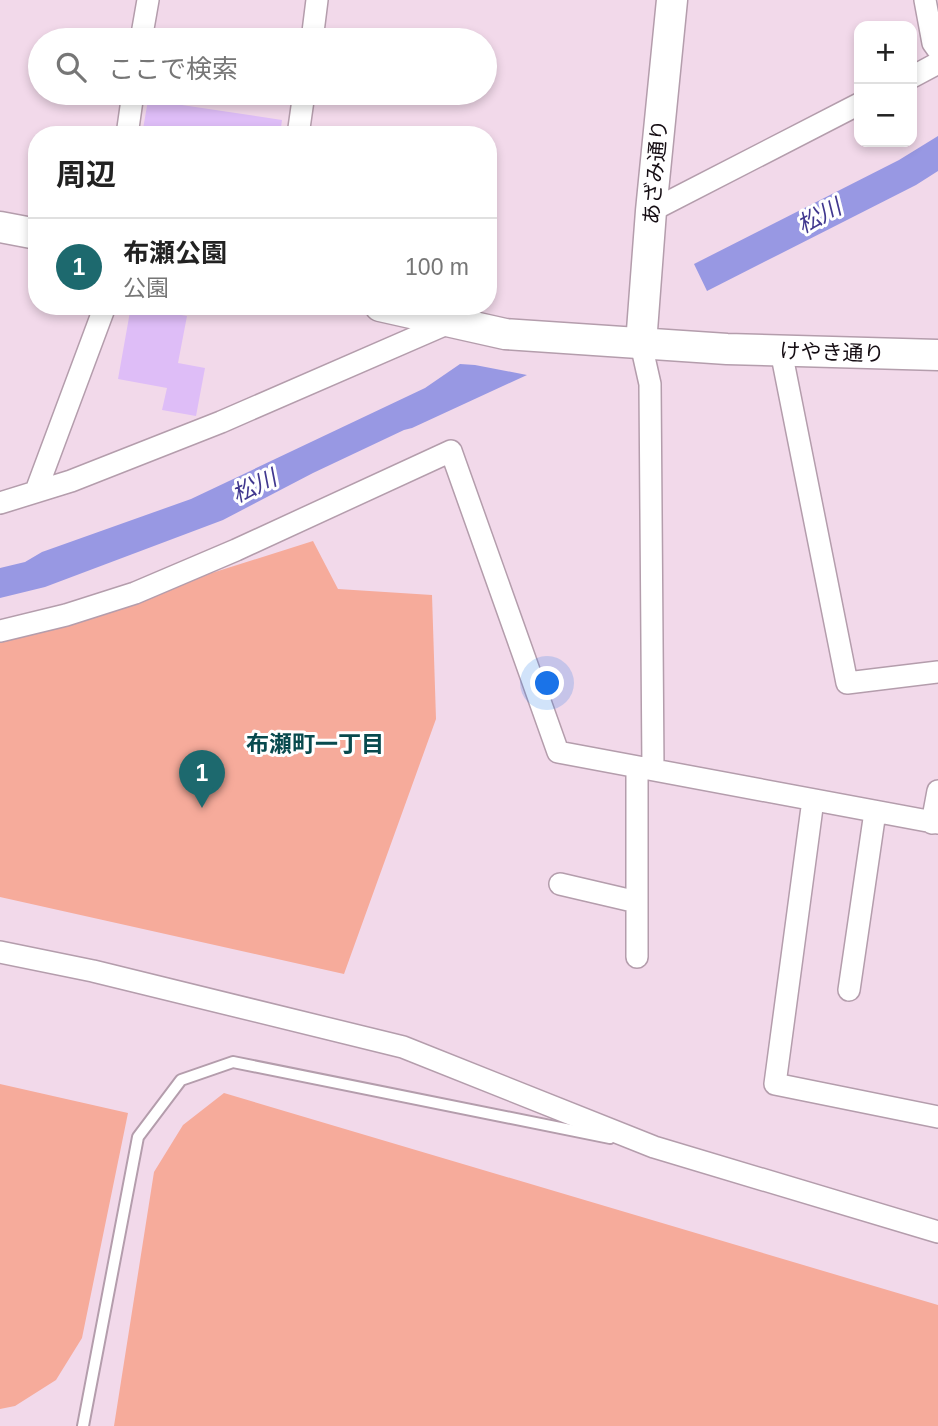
<!DOCTYPE html>
<html lang="ja">
<meta charset="utf-8">
<style>
:root{--surface:#fff;--page:#f6f6f6;--text:#222;--muted:#767676;--line:#e0e0e0;--accent:#1d696e}
body{margin:0;font-family:Helvetica,"Noto Sans JP",sans-serif;background:var(--page);color:var(--text)}
.controls{position:absolute;right:21px;top:21px;display:grid;overflow:hidden;border-radius:14px;box-shadow:0 4px 10px #0003}
.controls button{width:63px;height:63px;display:grid;place-items:center;padding:0;border:0;border-bottom:2px solid var(--line);background:var(--surface);color:var(--text);font:35px sans-serif}
.you{position:absolute;left:548px;top:684px;width:24px;height:24px;margin:-18px;border:5px solid #fff;border-radius:50%;background:#1a73e8;box-shadow:0 0 0 10px #1a73e833}
.badge{display:grid;place-items:center;width:46px;height:46px;border-radius:50%;background:var(--accent);color:#fff;font-size:23px;font-weight:700}
.pin{position:absolute;translate:-50% -58px;filter:drop-shadow(0 2px 4px #0008)}
.pin::after{content:'';position:absolute;top:37px;width:24px;height:21px;background:inherit;clip-path:polygon(0 0,100% 0,50% 100%)}
.list{margin:0;padding:0;list-style:none}
h2{display:flex;justify-content:space-between;align-items:center;height:91px;margin:0;padding:0 28px;font-size:30px}
h2 small{font-size:23px;font-weight:400;color:var(--muted)}
.list li{display:grid;grid-template-columns:46px 1fr auto;gap:21px;align-items:center;box-sizing:border-box;height:98px;padding:0 28px;border-top:2px solid var(--line)}
.list b{display:block;font-size:26px;white-space:nowrap}
.list p{margin:0;font-size:23px;white-space:nowrap;color:var(--muted)}
.list em{font-size:23px;font-style:normal;color:var(--muted)}
.icon{flex:none;width:38px;height:38px;fill:none;stroke:currentColor;stroke-width:2;stroke-linecap:round;stroke-linejoin:round}
.map{position:relative;flex:none;width:938px;height:1426px;overflow:hidden}
.search{position:absolute;background:var(--surface);box-shadow:0 4px 10px #0003;left:28px;top:28px;width:469px;height:77px;display:flex;align-items:center;gap:18px;box-sizing:border-box;padding:0 24px;border-radius:38px;color:var(--muted);font-size:26px}
.panel{position:absolute;background:var(--surface);box-shadow:0 4px 10px #0003;left:28px;top:126px;width:469px;height:189px;border-radius:28px}
.map>svg:first-child{display:block}
.green{fill:#f6ab9b}
.water{fill:#9898e3}
.building{fill:#debdf7}
.lines{fill:none;stroke-linecap:round;stroke-linejoin:round}
.lane-casing{stroke:#b49dac;stroke-width:14}
.street-casing{stroke:#b49dac;stroke-width:24}
.secondary-casing{stroke:#b49dac;stroke-width:33}
.lane{stroke:#fff;stroke-width:10}
.street{stroke:#fff;stroke-width:21}
.secondary{stroke:#fff;stroke-width:30}
.labels{text-anchor:middle;dominant-baseline:central;stroke-width:6;stroke-linejoin:round;paint-order:stroke}
.street-label{font-size:21px;fill:#160e14;stroke:#fff}
.water-label{font-size:23px;font-style:italic;fill:#41388f;stroke:#fff}
.neighbourhood-label{font-size:23px;font-weight:bold;fill:#084a4e;stroke:#fff}
</style>
<div class="map">
<svg width="938" height="1426" viewBox="0 0 938 1426">
<rect width="100%" height="100%" fill="#f2d9ea"/>
<path class="green" d="M313,541L338,589L432,595L436,719L344,974L0,897V640Z
M0,1084L128,1113L82,1338L56,1380L15,1406L0,1409Z
M224,1093L938,1305V1426H114L154,1172L183,1125Z"/>
<path class="water" d="M938,136V171L916,185L707,291L694,264L899,160Z
M460,364L475,365L527,375L412,428L404,430L313,473L223,520L45,587L0,598V568L25,562L42,552L191,499L425,388Z"/>
<path class="building" d="M148,100L282,120L280,135H142Z
M131,306L187,316L178,363L205,368L196,416L162,410L167,388L118,379Z"/>
<g class="lines">
<g class="lane-casing">
<path id="lane" d="M83,1426L138,1137L181,1080L233,1062L610,1138"/>
</g>
<g class="street-casing">
<path id="street" d="M925,0L933,43L938,50
M141,40L148,0
M312,40L317,0
M912,77L938,63
M127,135L133,93
M298,135L304,93
M651,211L859,104
M641,344L650,384L653,769
M781,351L847,683L938,672
M36,491L105,306
M0,503L71,481L221,422L451,322
M0,631L66,615L135,593L236,550L451,451L558,752L938,823
M813,800L775,1084L938,1117
M932,823L938,791
M560,884L637,902
M0,952L93,971L403,1047L654,1147L938,1232
M637,957V767
M849,990L875,812"/>
</g>
<g class="secondary-casing">
<path id="secondary" d="M0,227L37,234
M380,306L505,334L727,349L938,355
M641,344L651,211L672,0"/>
</g>
<use href="#lane" class="lane"/>
<use href="#street" class="street"/>
<use href="#secondary" class="secondary"/>
</g>
<g class="labels">
<g class="street-label">
<text transform="translate(655 172) rotate(-85)">あざみ通り</text>
<text transform="translate(832 352) rotate(2)">けやき通り</text>
</g>
<g class="water-label">
<text transform="translate(819 216) rotate(-28)">松川</text>
<text transform="translate(254 486) rotate(-25)">松川</text>
</g>
<g class="neighbourhood-label">
<text x="315" y="744">布瀬町一丁目</text>
</g>
</g>
</svg>
<div class="controls">
<button>+</button>
<button>−</button>
</div>
<div class="you"></div>
<div class="pin badge" style="left:202px;top:808px">1</div>
<div class="search"><svg class="icon" aria-label="search" viewBox="0 0 24 24"><circle cx="10" cy="10" r="6"/><path d="M15 15l6 6"/></svg>ここで検索</div>
<section class="panel">
<h2>周辺<small></small></h2>
<ul class="list">
<li><span class="badge">1</span><div><b>布瀬公園</b><p>公園</p></div><em>100 m</em></li>
</ul>
</section>
</div>
